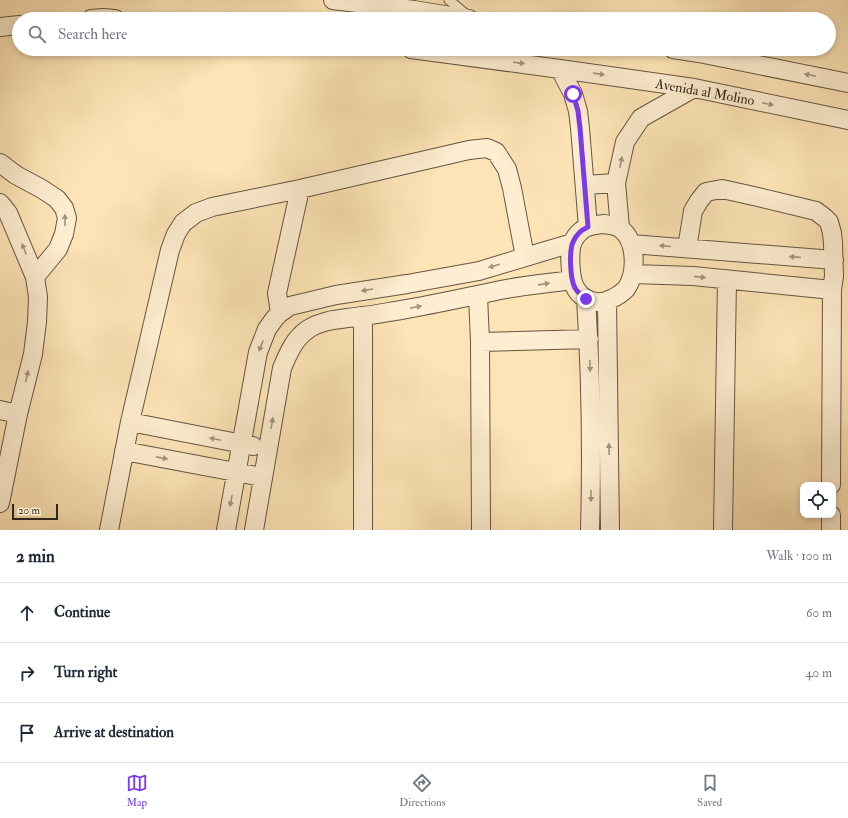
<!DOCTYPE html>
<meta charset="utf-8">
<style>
:root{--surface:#fff;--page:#f6f6f7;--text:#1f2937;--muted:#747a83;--line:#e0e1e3;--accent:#7c3aed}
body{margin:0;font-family:"IM FELL Double Pica",serif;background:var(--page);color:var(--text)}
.controls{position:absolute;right:12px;bottom:12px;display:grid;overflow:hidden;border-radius:8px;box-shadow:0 2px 6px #0003}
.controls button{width:36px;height:36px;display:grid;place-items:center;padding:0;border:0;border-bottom:1px solid var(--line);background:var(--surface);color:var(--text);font:20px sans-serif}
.scale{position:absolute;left:12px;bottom:10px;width:46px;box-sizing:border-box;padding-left:4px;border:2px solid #312619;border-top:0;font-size:11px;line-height:14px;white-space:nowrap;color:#312619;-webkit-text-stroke:3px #feedd0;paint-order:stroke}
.stop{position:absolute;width:12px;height:12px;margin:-9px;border:3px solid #7c3aed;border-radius:50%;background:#fff}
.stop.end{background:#7c3aed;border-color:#fff;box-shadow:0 1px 4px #0008}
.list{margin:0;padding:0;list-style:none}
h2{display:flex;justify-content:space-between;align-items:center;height:52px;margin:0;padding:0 16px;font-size:17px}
h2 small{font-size:13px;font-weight:400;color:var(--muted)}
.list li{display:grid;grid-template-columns:26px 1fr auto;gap:12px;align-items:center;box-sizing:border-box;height:60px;padding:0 16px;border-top:1px solid var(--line)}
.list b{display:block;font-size:15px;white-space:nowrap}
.list em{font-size:13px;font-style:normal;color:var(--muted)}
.icon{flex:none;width:22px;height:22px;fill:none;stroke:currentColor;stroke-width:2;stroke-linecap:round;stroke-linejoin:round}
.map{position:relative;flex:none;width:848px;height:530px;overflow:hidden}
.search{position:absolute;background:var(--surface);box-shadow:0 2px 6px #0003;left:12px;right:12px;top:12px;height:44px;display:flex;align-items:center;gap:10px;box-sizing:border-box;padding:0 14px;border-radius:22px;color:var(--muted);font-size:15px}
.sheet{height:232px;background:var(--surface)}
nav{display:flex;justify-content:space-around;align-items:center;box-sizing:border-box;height:56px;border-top:1px solid var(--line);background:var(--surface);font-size:11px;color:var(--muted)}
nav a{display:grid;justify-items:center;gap:2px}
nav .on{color:var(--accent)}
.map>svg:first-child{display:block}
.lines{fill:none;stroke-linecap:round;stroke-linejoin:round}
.lane-casing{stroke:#645640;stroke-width:11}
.street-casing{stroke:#645640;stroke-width:20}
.lane{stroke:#feedd0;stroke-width:9}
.street{stroke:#feedd0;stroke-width:18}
.oneway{fill:#a2937e}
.route{stroke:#7c3aed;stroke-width:5}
.labels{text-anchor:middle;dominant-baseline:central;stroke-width:3;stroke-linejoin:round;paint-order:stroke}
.street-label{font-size:14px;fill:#312619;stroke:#feedd0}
</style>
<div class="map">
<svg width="848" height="530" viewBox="0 0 848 530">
<rect width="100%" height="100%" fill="#fde4b6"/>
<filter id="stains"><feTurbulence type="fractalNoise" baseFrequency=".005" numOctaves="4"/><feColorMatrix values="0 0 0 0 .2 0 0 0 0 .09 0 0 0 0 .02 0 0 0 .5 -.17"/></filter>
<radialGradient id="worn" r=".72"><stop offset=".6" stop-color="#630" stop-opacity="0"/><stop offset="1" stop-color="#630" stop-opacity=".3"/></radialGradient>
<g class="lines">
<g class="lane-casing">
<path id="lane" d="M449,0L468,16"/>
</g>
<g class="street-casing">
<path id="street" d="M333,0L414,10L469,19
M91,19L103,18L115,19
M0,27L19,25
M411,49L560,69L694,88L848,120
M673,49L699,53L848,83
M560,69L573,94L578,111L580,128L588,227
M0,163L16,175L42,189L57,199L64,208L67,218L64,234L58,249L35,277
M585,185L616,183
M0,203L8,213L35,277L38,297L37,322L33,354L18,414L0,503
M604,224C610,225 616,225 621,229C637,242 637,273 626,289C622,293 616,297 611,299C607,301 601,303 596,302C588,301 580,296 576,289C570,280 569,254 572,244C573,240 577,234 581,231C587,225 596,225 604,224Z
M620,228L616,183L625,142L641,118L694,88
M631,244L834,260
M687,248L693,211L699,201L706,192L722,189L758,197L816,211L825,218L829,222L832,233L833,243L834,276L832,290L831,485
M633,274L693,276L832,290
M478,295L480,342L481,530
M586,299C591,376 592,453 590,530
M607,301L610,530
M280,313L277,293L300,189
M480,342L589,339
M0,410L18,414
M130,422L253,446
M124,451L262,477
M109,530L130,422L170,250L176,234L183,223L196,213L212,207L300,189L469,150L487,148L496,152L507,169L512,188L525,257
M226,530L258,352L267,329L275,318L280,313L290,306L336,295L407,284L479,271L572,243
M254,530L282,368C288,354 294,339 307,330C322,319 344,319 362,316C375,315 388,312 401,310C436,304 471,296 506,289C528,285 550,283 572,280
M363,530V316
M723,530L727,279
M831,530V515"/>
</g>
<use href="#lane" class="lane"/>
<use href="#street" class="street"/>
</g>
<defs><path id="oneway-solid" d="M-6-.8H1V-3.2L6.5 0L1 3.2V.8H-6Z"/></defs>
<g class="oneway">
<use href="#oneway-solid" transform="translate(519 63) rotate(7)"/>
<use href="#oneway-solid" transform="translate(599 74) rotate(8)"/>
<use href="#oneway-solid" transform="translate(810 75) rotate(-168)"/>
<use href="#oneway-solid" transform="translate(768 104) rotate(12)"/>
<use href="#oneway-solid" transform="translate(621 162) rotate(-78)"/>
<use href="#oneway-solid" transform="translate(65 220) rotate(-91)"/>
<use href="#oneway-solid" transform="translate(665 246) rotate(-175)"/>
<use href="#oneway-solid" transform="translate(24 249) rotate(-112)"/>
<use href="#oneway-solid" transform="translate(795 257) rotate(-175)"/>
<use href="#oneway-solid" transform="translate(494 266) rotate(164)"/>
<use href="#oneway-solid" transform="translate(700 277) rotate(6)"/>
<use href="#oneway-solid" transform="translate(544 284) rotate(-8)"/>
<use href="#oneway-solid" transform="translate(367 290) rotate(171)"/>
<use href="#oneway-solid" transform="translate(416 307) rotate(-11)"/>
<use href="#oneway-solid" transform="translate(261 346) rotate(111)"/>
<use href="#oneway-solid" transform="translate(590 366) rotate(88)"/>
<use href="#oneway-solid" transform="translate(27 376) rotate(-77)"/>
<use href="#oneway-solid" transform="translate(272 423) rotate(-80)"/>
<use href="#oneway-solid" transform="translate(215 439) rotate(-168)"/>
<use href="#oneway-solid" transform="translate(609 449) rotate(-91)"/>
<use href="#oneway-solid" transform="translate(162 458) rotate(11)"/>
<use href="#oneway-solid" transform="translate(591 496) rotate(91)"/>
<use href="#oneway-solid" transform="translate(231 501) rotate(101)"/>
</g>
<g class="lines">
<path class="route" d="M573,94L578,111L580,128L588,227C581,230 576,235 573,242C569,251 570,279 575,288C578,293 582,296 586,299"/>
</g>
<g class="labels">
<g class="street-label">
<text transform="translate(705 92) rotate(10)">Avenida al Molino</text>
</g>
</g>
<rect width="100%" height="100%" filter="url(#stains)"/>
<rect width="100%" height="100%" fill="url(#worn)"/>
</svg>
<div class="controls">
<button><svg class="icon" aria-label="locate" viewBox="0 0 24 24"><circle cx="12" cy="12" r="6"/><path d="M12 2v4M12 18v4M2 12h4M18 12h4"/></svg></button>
</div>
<div class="scale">20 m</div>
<div class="stop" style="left:573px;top:94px"></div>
<div class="stop end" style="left:586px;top:299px"></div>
<div class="search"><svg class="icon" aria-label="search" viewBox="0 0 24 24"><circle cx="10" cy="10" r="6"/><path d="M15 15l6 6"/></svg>Search here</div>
</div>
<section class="sheet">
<h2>2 min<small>Walk · 100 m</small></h2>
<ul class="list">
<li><svg class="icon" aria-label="ahead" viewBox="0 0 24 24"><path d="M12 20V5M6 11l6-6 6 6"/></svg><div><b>Continue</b></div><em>60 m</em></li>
<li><svg class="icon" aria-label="right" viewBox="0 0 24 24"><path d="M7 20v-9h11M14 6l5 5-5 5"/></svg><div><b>Turn right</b></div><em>40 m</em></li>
<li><svg class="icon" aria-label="arrive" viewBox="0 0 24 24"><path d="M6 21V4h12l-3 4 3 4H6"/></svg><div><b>Arrive at destination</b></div></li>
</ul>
</section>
<nav>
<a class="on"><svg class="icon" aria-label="map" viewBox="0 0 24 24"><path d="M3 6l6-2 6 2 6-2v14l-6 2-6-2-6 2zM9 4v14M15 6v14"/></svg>Map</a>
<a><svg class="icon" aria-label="directions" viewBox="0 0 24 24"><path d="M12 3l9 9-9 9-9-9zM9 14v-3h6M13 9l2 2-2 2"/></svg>Directions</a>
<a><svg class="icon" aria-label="saved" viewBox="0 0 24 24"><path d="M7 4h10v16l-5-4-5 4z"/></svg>Saved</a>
</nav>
